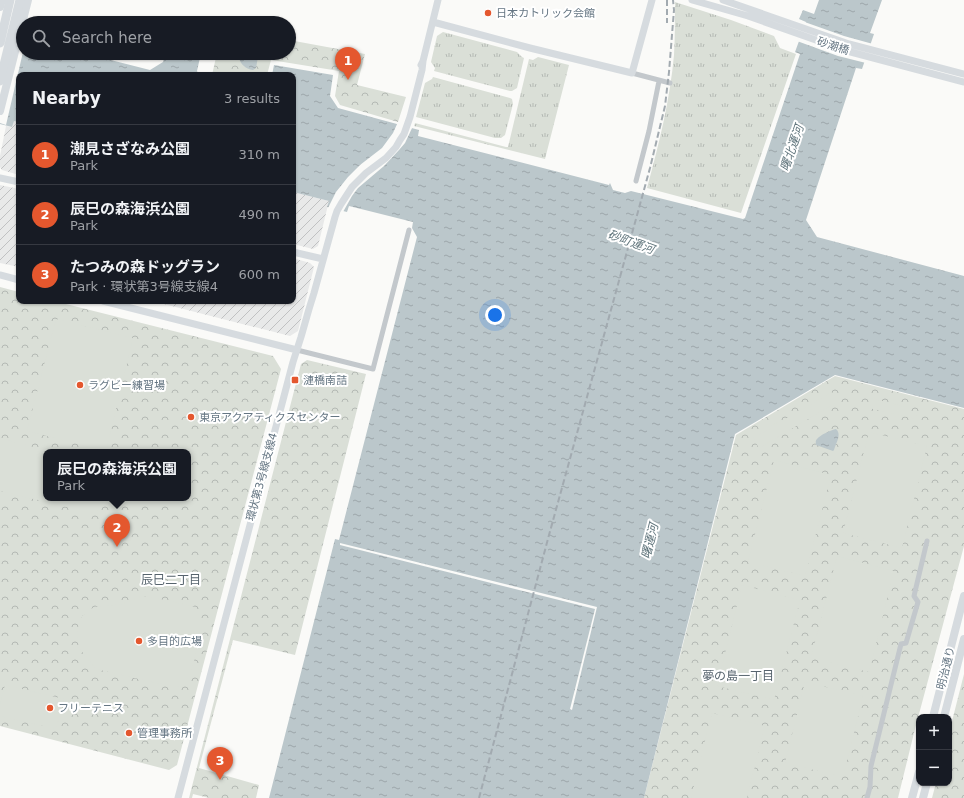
<!DOCTYPE html>
<meta charset="utf-8">
<style>
:root{--surface:#171b24;--page:#20242c;--text:#f1f3f6;--muted:#9ea1a6;--line:#363941;--accent:#e4572e}
body{margin:0;font-family:"DejaVu Sans","Noto Sans JP",sans-serif;background:var(--page);color:var(--text)}
.controls{position:absolute;right:12px;bottom:12px;display:grid;overflow:hidden;border-radius:8px;box-shadow:0 1px 3px #0004}
.controls button{width:36px;height:36px;display:grid;place-items:center;padding:0;border:0;border-bottom:1px solid var(--line);background:var(--surface);color:var(--text);font:20px sans-serif}
.you{position:absolute;left:495px;top:315px;width:14px;height:14px;margin:-10px;border:3px solid #fff;border-radius:50%;background:#1a73e8;box-shadow:0 0 0 6px #1a73e833}
.badge{display:grid;place-items:center;width:26px;height:26px;border-radius:50%;background:var(--accent);color:#fff;font-size:13px;font-weight:700}
.pin{position:absolute;translate:-50% -33px;filter:drop-shadow(0 1px 2px #0008)}
.pin::after{content:'';position:absolute;top:21px;width:14px;height:12px;background:inherit;clip-path:polygon(0 0,100% 0,50% 100%)}
.popup{position:absolute;left:43px;top:449px;width:148px;height:52px;box-sizing:border-box;display:grid;place-content:center;border-radius:8px;background:var(--surface);filter:drop-shadow(0 1px 3px #0005);font-size:13px;white-space:nowrap;color:var(--muted)}
.popup b{font-size:15px;color:var(--text)}
.popup::after{content:'';position:absolute;left:50%;top:100%;margin-left:-8px;border:8px solid transparent;border-top-color:var(--surface)}
.list{margin:0;padding:0;list-style:none}
h2{display:flex;justify-content:space-between;align-items:center;height:52px;margin:0;padding:0 16px;font-size:17px}
h2 small{font-size:13px;font-weight:400;color:var(--muted)}
.list li{display:grid;grid-template-columns:26px 1fr auto;gap:12px;align-items:center;box-sizing:border-box;height:60px;padding:0 16px;border-top:1px solid var(--line)}
.list b{display:block;font-size:15px;white-space:nowrap}
.list p{margin:0;font-size:13px;white-space:nowrap;color:var(--muted)}
.list em{font-size:13px;font-style:normal;color:var(--muted)}
.icon{flex:none;width:22px;height:22px;fill:none;stroke:currentColor;stroke-width:2;stroke-linecap:round;stroke-linejoin:round}
.map{position:relative;flex:none;width:964px;height:798px;overflow:hidden}
.search{position:absolute;background:var(--surface);box-shadow:0 1px 3px #0004;left:16px;top:16px;width:280px;height:44px;display:flex;align-items:center;gap:10px;box-sizing:border-box;padding:0 14px;border-radius:22px;color:var(--muted);font-size:15px}
.panel{position:absolute;background:var(--surface);box-shadow:0 1px 3px #0004;left:16px;top:72px;width:280px;height:232px;border-radius:8px}
.map>svg:first-child{display:block}
.industrial{fill:url(#industrial-furrows)}
.grass{fill:url(#grass-tufts)}
.park{fill:url(#park-crowns);fill-rule:evenodd}
.pitch{fill:#dadfd7}
.water{fill:url(#water-ripples)}
.pier{fill:#fafaf8}
.lines{fill:none;stroke-linecap:round;stroke-linejoin:round}
.street{stroke:#c3c8cc;stroke-width:5}
.secondary{stroke:#d6dbdf;stroke-width:7}
.primary{stroke:#d6dbdf;stroke-width:8}
.highway{stroke:#d6dbdf;stroke-width:9}
.rail{stroke:#a2aab0;stroke-width:2;stroke-dasharray:6 3;stroke-linecap:butt}
.poi-dot{fill:#e4572e;stroke:#fff;stroke-width:1.5}
.labels{text-anchor:middle;dominant-baseline:central;stroke-width:4;stroke-linejoin:round;paint-order:stroke}
.poi-label{font-size:11px;fill:#657683;stroke:#fff;text-anchor:start}
.street-label{font-size:11px;fill:#657683;stroke:#fff}
.water-label{font-size:12px;font-style:italic;fill:#60757c;stroke:#fff}
.neighbourhood-label{font-size:12px;fill:#57646e;stroke:#fff}
</style>
<div class="map">
<svg width="964" height="798" viewBox="0 0 964 798">
<defs>
<pattern id="industrial-furrows" width="10" height="10" patternUnits="userSpaceOnUse"><rect width="10" height="10" fill="#e8e9e9"/><path d="M-1 1l2-2M0 10L10 0M9 11l2-2" fill="none" stroke="#c0c1c2"/></pattern>
<pattern id="grass-tufts" width="24" height="20" patternUnits="userSpaceOnUse"><rect width="24" height="20" fill="#dadfd7"/><path d="M3 7l-1-3M5 7V3M7 7l1-3M15 17l-1-3M17 17v-4M19 17l1-3" fill="none" stroke="#b4b9b4"/></pattern>
<pattern id="park-crowns" width="20" height="18" patternUnits="userSpaceOnUse"><rect width="20" height="18" fill="#dadfd7"/><path d="M2 6a3 3 0 1 1 6 0M12 15a3 3 0 1 1 6 0" fill="none" stroke="#b4b9b4"/></pattern>
<pattern id="water-ripples" width="26" height="14" patternUnits="userSpaceOnUse"><rect width="26" height="14" fill="#bbc7cb"/><path d="M2 4q2-2 4 0t4 0M15 11q2-2 4 0t4 0" fill="none" stroke="#9ca6aa"/></pattern>
</defs>
<rect width="100%" height="100%" fill="#fafaf8"/>
<path class="industrial" d="M13,120L19,122V175L2,170L0,167V156L6,126L12,127Z
M0,185L19,189V267L0,263Z
M293,192L329,201L318,246L313,249L293,244Z
M293,258L310,263L314,267L298,331L290,336L152,301H293Z"/>
<path class="grass" d="M675,2L731,20L774,36L780,48L796,54L741,213L647,188C659,144 670,100 674,55C675,37 675,20 675,2Z
M443,32L517,52L522,57L524,58L517,88L512,91H510L434,71L435,68L431,62L437,36Z
M538,57L569,65L545,159L414,126L415,123L506,147H508L529,59L533,60Z
M433,77L510,98L512,99L513,104L505,135L501,138H495L416,117L425,83L432,79Z"/>
<path class="park" d="M289,40L365,54L357,85L406,97L398,122L340,105L335,96L339,71L271,60L267,75H212L217,53H289Z
M0,287L19,292V301H54L273,356L281,369L177,765L169,770L0,726ZM46,452H188V498H46Z
M307,360L366,374L295,655L233,640L199,768L259,785L256,798H209L193,794L192,798H189L301,364Z
M835,376L964,409V546L915,729L898,798H644L736,435Z
M964,674V798H932L936,783H949V733Z"/>
<path class="pitch" d="M56,319L133,338L106,451L27,431Z
M832,392L837,402L759,448L753,438L770,429V427L781,420L782,421Z
M871,398L905,407L917,415L916,419L869,408Z
M869,432L927,446L902,548L843,533Z
M0,438L51,452H46V498H100L97,514L0,491Z
M774,460L831,475L805,576L748,562Z
M837,556L894,571L869,672L811,658Z
M742,585L800,600L774,700L717,686Z
M142,596L170,601L195,607L201,619V633L191,673L183,687L156,683L96,669L79,648L77,631L82,616L94,607L122,604Z
M805,682L863,696L843,777L785,763Z
M5,685L64,699L56,729L0,716V704Z
M712,713L765,726L747,798H691Z"/>
<path class="water" d="M819,0H882L870,33L874,34L862,69L856,68L806,220L817,237L964,276V408L835,375L735,434L644,798H269L335,539L339,540L417,237L412,228L413,222L349,206L347,212L327,207L329,201L293,192V75H272L274,65L333,75L330,96L338,108L419,130L418,136L609,185L610,183L613,190L625,193L631,191L743,219L745,218L800,54L795,52L806,22L799,19L803,10L814,14Z
M0,25L23,31V53H83L150,70L163,62L166,53H201L197,71L199,75H19V122L14,121L12,127L0,124Z
M245,53L253,54L260,53L258,57L256,68L253,70C249,70 242,66 240,61C239,59 241,57 241,55Z
M836,429C842,434 836,443 834,450L833,451L816,445C816,443 815,441 817,439C820,435 831,430 836,429Z"/>
<path class="pier" d="M799,20L844,36L873,44L866,63L838,56L797,41L803,23Z
M0,23L23,30V52L6,125L0,123Z
M398,122L413,126L405,143L399,150L384,166L358,188L352,196L343,212L328,208L336,192L348,177L360,165L382,148L393,133Z
M340,543L597,607L572,710L570,709L595,609L340,545Z"/>
<g class="lines">
<path class="street" d="M632,73L670,83
M636,181L649,131L659,81
M297,350L373,369L409,230
M867,798L870,787L871,766L901,644L906,643L918,602L914,596L927,541"/>
<path class="secondary" d="M692,0L748,16L847,51L964,82
M723,0L849,44L964,74
M433,22L530,48L632,73L652,0
M421,65L423,61L438,0
M0,178L19,182
M293,252L323,259
M0,275L19,280
M103,301L297,350
M178,798L293,362L301,337L309,309L314,293L335,217L337,211L341,204L352,187L366,173L386,158L396,147L400,140L404,134L410,117L422,70L423,61"/>
<path class="primary" d="M0,7L2,0
M0,111L28,0
M933,717L964,596
M944,717L964,639
M912,798L919,772
M923,798L927,783"/>
<path class="highway" d="M0,43L10,0
M0,81L20,0"/>
<path class="rail" d="M667,0V23
M479,798L549,535L650,168L665,106L669,72L674,10L673,0"/>
</g>
<g class="poi-dot">
<circle cx="488" cy="13" r="4"/>
<rect x="291" y="376" width="8" height="8" rx="2"/>
<circle cx="80" cy="385" r="4"/>
<circle cx="191" cy="417" r="4"/>
<circle cx="139" cy="641" r="4"/>
<circle cx="50" cy="708" r="4"/>
<circle cx="129" cy="733" r="4"/>
</g>
<g class="labels">
<g class="poi-label">
<text x="496" y="13">日本カトリック会館</text>
<text x="303" y="380">漣橋南詰</text>
<text x="88" y="385">ラグビー練習場</text>
<text x="199" y="417">東京アクアティクスセンター</text>
<text x="147" y="641">多目的広場</text>
<text x="58" y="708">フリーテニス</text>
<text x="137" y="733">管理事務所</text>
</g>
<g class="street-label">
<text transform="translate(833 46) rotate(18)">砂潮橋</text>
<text transform="translate(262 477) rotate(-75)">環状第3号線支線4</text>
<text transform="translate(946 668) rotate(-76)">明治通り</text>
</g>
<g class="water-label">
<text transform="translate(792 148) rotate(-71)">曙北運河</text>
<text transform="translate(631 242) rotate(20)">砂町運河</text>
<text transform="translate(650 541) rotate(-76)">曙運河</text>
</g>
<g class="neighbourhood-label">
<text x="171" y="580">辰巳二丁目</text>
<text x="738" y="676">夢の島一丁目</text>
</g>
</g>
</svg>
<div class="controls">
<button>+</button>
<button>−</button>
</div>
<div class="you"></div>
<div class="pin badge" style="left:348px;top:80px">1</div>
<div class="pin badge" style="left:117px;top:547px">2</div>
<div class="popup"><b>辰巳の森海浜公園</b>Park</div>
<div class="pin badge" style="left:220px;top:780px">3</div>
<div class="search"><svg class="icon" aria-label="search" viewBox="0 0 24 24"><circle cx="10" cy="10" r="6"/><path d="M15 15l6 6"/></svg>Search here</div>
<section class="panel">
<h2>Nearby<small>3 results</small></h2>
<ul class="list">
<li><span class="badge">1</span><div><b>潮見さざなみ公園</b><p>Park</p></div><em>310 m</em></li>
<li><span class="badge">2</span><div><b>辰巳の森海浜公園</b><p>Park</p></div><em>490 m</em></li>
<li><span class="badge">3</span><div><b>たつみの森ドッグラン</b><p>Park · 環状第3号線支線4</p></div><em>600 m</em></li>
</ul>
</section>
</div>
